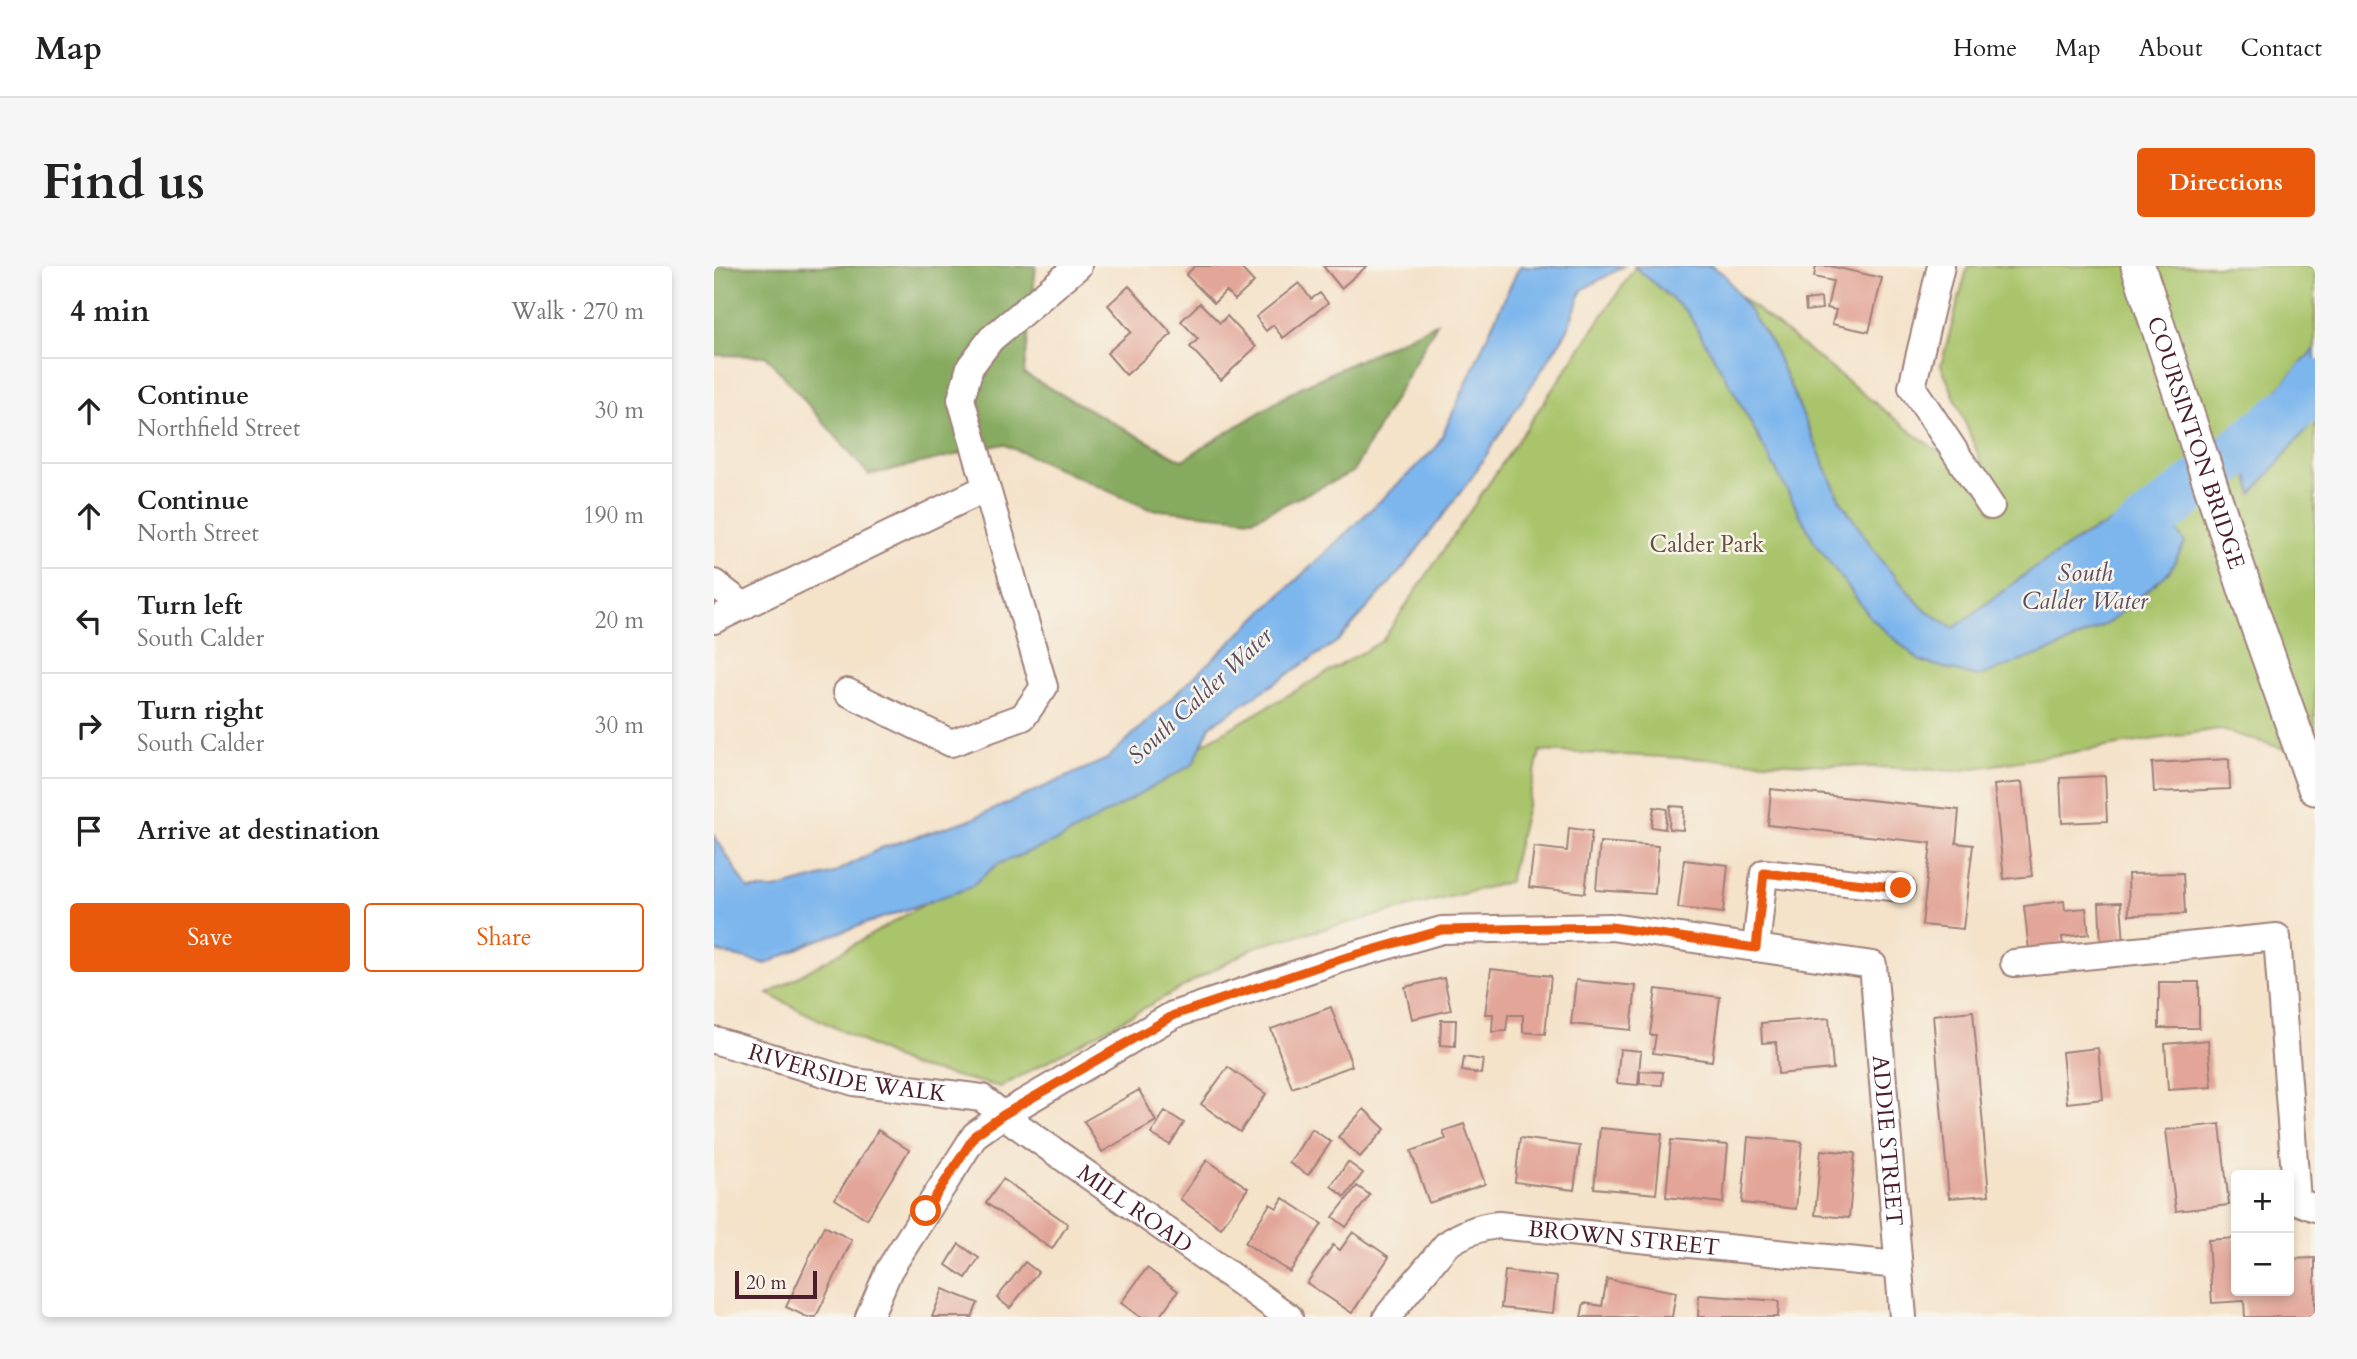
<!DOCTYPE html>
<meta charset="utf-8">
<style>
:root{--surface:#fff;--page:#f6f6f6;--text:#222;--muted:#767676;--line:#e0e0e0;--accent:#ea580c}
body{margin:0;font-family:Cardo,serif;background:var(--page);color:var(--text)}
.controls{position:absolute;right:21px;bottom:21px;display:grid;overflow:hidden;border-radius:7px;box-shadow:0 4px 10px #0003}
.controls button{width:63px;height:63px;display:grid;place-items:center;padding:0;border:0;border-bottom:2px solid var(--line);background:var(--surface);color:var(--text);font:35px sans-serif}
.scale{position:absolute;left:21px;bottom:18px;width:82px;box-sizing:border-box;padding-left:7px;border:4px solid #4a1f2b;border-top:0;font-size:19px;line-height:24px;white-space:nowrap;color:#4a1f2b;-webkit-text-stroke:5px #f7f3e8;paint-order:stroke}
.stop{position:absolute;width:21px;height:21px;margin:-16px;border:5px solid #ea580c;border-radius:50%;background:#fff}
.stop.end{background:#ea580c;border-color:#fff;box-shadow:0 2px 7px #0008}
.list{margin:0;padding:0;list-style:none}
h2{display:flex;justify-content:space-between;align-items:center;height:91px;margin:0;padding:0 28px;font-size:30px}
h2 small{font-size:23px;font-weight:400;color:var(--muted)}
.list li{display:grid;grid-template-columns:46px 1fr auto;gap:21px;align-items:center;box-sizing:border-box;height:105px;padding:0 28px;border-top:2px solid var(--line)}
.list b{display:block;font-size:26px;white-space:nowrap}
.list p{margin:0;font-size:23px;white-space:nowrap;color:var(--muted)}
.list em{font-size:23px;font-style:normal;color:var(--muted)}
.actions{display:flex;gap:14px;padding:21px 28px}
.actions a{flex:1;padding:16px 0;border:2px solid var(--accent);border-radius:7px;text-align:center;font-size:24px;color:var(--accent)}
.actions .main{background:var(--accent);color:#fff}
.icon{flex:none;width:38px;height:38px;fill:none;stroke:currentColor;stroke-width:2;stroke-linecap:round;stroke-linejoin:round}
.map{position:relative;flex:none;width:1601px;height:1051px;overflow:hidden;border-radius:7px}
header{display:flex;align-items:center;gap:42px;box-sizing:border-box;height:98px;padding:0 35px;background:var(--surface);border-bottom:2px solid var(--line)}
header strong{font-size:33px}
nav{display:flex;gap:38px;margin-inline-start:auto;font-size:24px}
.intro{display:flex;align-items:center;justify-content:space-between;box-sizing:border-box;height:168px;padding:0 42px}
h1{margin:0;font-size:49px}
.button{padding:18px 32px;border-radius:7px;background:var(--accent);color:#fff;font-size:24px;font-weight:700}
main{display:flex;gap:42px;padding:0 42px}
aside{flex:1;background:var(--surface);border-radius:7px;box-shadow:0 4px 10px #0003}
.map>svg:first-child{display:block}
.green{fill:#a9c46b;stroke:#7a724b;stroke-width:2}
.forest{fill:#86aa5f;stroke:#686445;stroke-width:2}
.water{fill:#7db6ed;stroke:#646a8c;stroke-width:2}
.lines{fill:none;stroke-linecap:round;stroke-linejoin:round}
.river{stroke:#7db6ed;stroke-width:49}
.building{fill:#e2a598}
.minor-casing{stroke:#9f807a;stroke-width:30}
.major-casing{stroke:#9f807a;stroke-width:37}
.minor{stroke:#fff;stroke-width:26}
.major{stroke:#fff;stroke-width:33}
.route{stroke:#ea580c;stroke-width:9}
.labels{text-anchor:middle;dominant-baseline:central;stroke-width:5;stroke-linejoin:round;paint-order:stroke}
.street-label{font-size:23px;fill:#4a1f2b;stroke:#f7f3e8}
.park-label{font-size:23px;fill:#66513e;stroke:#f7f3e8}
.water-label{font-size:24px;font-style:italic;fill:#594c65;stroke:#f7f3e8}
</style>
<header>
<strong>Map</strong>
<nav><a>Home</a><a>Map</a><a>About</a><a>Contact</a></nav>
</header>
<div class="intro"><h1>Find us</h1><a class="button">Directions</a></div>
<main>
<aside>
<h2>4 min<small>Walk · 270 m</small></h2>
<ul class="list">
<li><svg class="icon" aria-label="ahead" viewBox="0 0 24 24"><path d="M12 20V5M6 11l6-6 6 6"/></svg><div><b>Continue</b><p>Northfield Street</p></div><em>30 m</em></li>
<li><svg class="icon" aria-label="ahead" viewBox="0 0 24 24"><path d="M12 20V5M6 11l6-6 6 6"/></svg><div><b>Continue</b><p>North Street</p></div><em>190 m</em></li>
<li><svg class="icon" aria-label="left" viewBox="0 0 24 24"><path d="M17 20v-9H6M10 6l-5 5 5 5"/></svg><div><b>Turn left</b><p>South Calder</p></div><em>20 m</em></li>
<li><svg class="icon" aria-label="right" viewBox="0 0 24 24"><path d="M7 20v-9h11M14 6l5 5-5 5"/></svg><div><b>Turn right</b><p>South Calder</p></div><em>30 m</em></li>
<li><svg class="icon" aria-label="arrive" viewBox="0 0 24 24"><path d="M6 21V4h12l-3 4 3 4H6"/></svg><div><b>Arrive at destination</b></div></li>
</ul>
<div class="actions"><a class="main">Save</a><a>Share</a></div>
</aside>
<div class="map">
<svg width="1601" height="1051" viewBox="0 0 1601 1051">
<rect width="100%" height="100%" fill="#f7f3e8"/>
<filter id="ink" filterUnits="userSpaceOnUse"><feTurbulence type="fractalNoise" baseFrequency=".0143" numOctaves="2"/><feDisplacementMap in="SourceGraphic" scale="14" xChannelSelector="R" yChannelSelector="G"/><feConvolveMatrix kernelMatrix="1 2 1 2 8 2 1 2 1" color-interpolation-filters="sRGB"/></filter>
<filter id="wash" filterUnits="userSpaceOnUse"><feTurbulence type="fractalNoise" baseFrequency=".00686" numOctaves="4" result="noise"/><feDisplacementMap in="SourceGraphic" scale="28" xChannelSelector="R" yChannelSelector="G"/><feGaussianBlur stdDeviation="1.57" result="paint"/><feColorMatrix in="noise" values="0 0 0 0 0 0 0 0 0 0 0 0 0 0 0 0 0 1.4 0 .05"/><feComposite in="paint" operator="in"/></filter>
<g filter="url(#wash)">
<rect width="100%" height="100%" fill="#f4e2c9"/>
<path class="green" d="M922,0H988L1199,167L1279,224L1227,99L1254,0H1601V492L1504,463L1243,505L826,485L795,616L543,680L287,821L197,800L54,728L668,375Z"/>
<path class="forest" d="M0,0H322L310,108L468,194L585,122L723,57L639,206L539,253L435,243L289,178L155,209L52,90L0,89Z"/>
<path class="water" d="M806,0H910L868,24L853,65L758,211L690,301L624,375L496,460L479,498L345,574L284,598L255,622L98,676L52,698L0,685V569L34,623H61L120,607L167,582L258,553L393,493L722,182C752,122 776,60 806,0Z
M920,0H997L1011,9L1058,78L1125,232L1169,297L1209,342L1240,362L1316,305L1371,269L1442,233L1471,277L1455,306L1396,356L1346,381L1263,411L1206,395L1157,352L1100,275L1019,124L973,46Z
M1601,82V153L1538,228L1526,166Z"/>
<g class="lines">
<path class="river" d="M1397,287L1581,141L1601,118"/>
</g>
<g id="blocks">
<path class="building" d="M481,0H525L540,16L521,34L512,25L500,37L472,9Z
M609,0H653L627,22Z
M1102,0H1116L1168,12L1155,66L1118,58L1122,44L1113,42L1119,15L1100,11Z
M585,17L597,33L606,27L614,37L569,72L559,59L552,65L542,51Z
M415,20L458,68L412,109L393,87L417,66L394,39Z
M1107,32L1108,43L1092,45L1091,34Z
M486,37L506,57L513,50L542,81L507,114L476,81L484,73L467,55Z
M1515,493L1516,523L1440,526L1438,497Z
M1391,510L1393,555L1348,557L1346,512Z
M1308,516L1318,610L1290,613L1280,519Z
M1057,523L1245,544L1242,577L1259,579L1249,663L1208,659L1217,577L1054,559Z
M956,540L970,541L969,564L955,563Z
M940,541L953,543L951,563L937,561Z
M855,562L878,565L871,627L815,621L820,581L853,585Z
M886,576L944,580L941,628L882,624Z
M970,594L1014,599L1009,647L964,642Z
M1469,607L1471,648L1415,649L1414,608Z
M1350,635L1351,644L1372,642L1375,668L1348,671L1349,680L1315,684L1310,640Z
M1407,636L1410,678L1387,680L1385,637Z
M777,703L837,710L831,768L809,766V749H794L792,765L778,766L779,748H771Z
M730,712L737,744L698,753L691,721Z
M862,714L922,720L917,764L857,758Z
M1445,716H1485V762H1445Z
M942,723L1006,731L998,795L939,787L942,769H936Z
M617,741L638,800L578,822L557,763Z
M1259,745L1275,929L1235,932L1219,749Z
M1115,752L1119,803L1064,808L1062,776L1048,777L1047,757Z
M727,754H742L741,780L726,779Z
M1494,774L1498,821L1454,824L1451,778Z
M1384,782L1389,833L1353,837L1348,786Z
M906,783L927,785L924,819L903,817Z
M750,791L769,794L767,808L748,805Z
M514,801L552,828L526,866L487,838Z
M926,805L949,806L948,819L926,818Z
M425,824L442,855L388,886L370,855Z
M650,843L671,863L646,891L624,871Z
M451,845L470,857L456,879L437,868Z
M750,858L771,918L715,937L697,885L732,873L729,865Z
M1506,858L1515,939L1462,945L1452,864Z
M886,862L948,868L942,928L880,922Z
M598,863L617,876L594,909L575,897Z
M164,864L195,884L153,953L121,933Z
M1034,871L1088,876L1082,943L1028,937Z
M806,872L866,880L860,924L801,916Z
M957,874L1014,879L1009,937L952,931Z
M1107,884L1141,887L1135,952L1101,949Z
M493,894L534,922L507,962L466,933Z
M634,896L649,907L631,931L617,920Z
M289,913L354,958L338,983L272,937Z
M643,920L656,929L632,961L619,951Z
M569,932L608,958L576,1006L531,977L556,938L563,942Z
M110,960L138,974L102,1051H93L72,1041Z
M639,966L675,991L638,1047L593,1017L619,979L626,984Z
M1522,972V1025H1575V993L1601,992V1051H1531L1530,1035L1498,1037L1494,974Z
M245,978L265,992L252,1012L232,999Z
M311,996L324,1006L296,1042L283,1032Z
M433,1002L464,1025L445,1051H426L407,1037Z
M791,1005L843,1011L839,1047L787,1042Z
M893,1013L962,1026L958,1051H867L870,1037L888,1040Z
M229,1023L264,1037L258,1051H218Z
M985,1029L1065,1035L1064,1051H984Z"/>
</g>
</g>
<g filter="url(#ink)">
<use href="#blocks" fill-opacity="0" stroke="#9f807a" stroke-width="2"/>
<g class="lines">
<g class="minor-casing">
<g id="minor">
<path d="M1227,0L1198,121L1277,240"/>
<path d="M0,317L30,340"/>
<path d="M0,354L272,222"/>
<path d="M133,426L237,477L309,451L330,421L247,133L256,101L277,73L364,0"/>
<path d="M1042,682L1050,607L1187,622"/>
<path d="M1300,697L1563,671L1583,935L1601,942"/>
<path id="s1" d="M0,774L140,816L268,832L289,849L575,1051"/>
<path id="s2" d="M155,1051L175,1004L261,869L289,849L459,749L630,692L728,664L897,661L1159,699L1189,1051"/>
<path id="s3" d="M673,1051L732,979C749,967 764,961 784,959L1184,999"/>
</g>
</g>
<g class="major-casing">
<g id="major">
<path id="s4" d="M1424,0L1541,353L1601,522"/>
</g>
</g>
<use href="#minor" class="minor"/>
<use href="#major" class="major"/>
</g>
</g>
<g class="lines" filter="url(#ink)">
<path class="route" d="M212,945L261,869L289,849L460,749L630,692L728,664L897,661L1042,682L1050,607L1187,622"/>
</g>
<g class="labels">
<g class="street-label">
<text stroke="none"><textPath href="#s4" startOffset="186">COURSINTON BRIDGE</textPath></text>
<text stroke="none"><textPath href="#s1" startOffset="138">RIVERSIDE WALK</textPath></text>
<text stroke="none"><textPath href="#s2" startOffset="1335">ADDIE STREET</textPath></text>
<text stroke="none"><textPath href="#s1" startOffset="464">MILL ROAD</textPath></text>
<text stroke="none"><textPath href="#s3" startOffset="276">BROWN STREET</textPath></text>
</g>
<g class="park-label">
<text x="993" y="278">Calder Park</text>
</g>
<g class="water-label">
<text x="1371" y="307">South<tspan x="1371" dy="28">Calder Water</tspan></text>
<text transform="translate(486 430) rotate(-43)">South Calder Water</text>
</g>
</g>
</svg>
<div class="controls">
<button>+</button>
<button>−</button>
</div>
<div class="scale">20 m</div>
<div class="stop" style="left:212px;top:945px"></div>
<div class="stop end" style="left:1187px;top:622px"></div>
</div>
</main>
